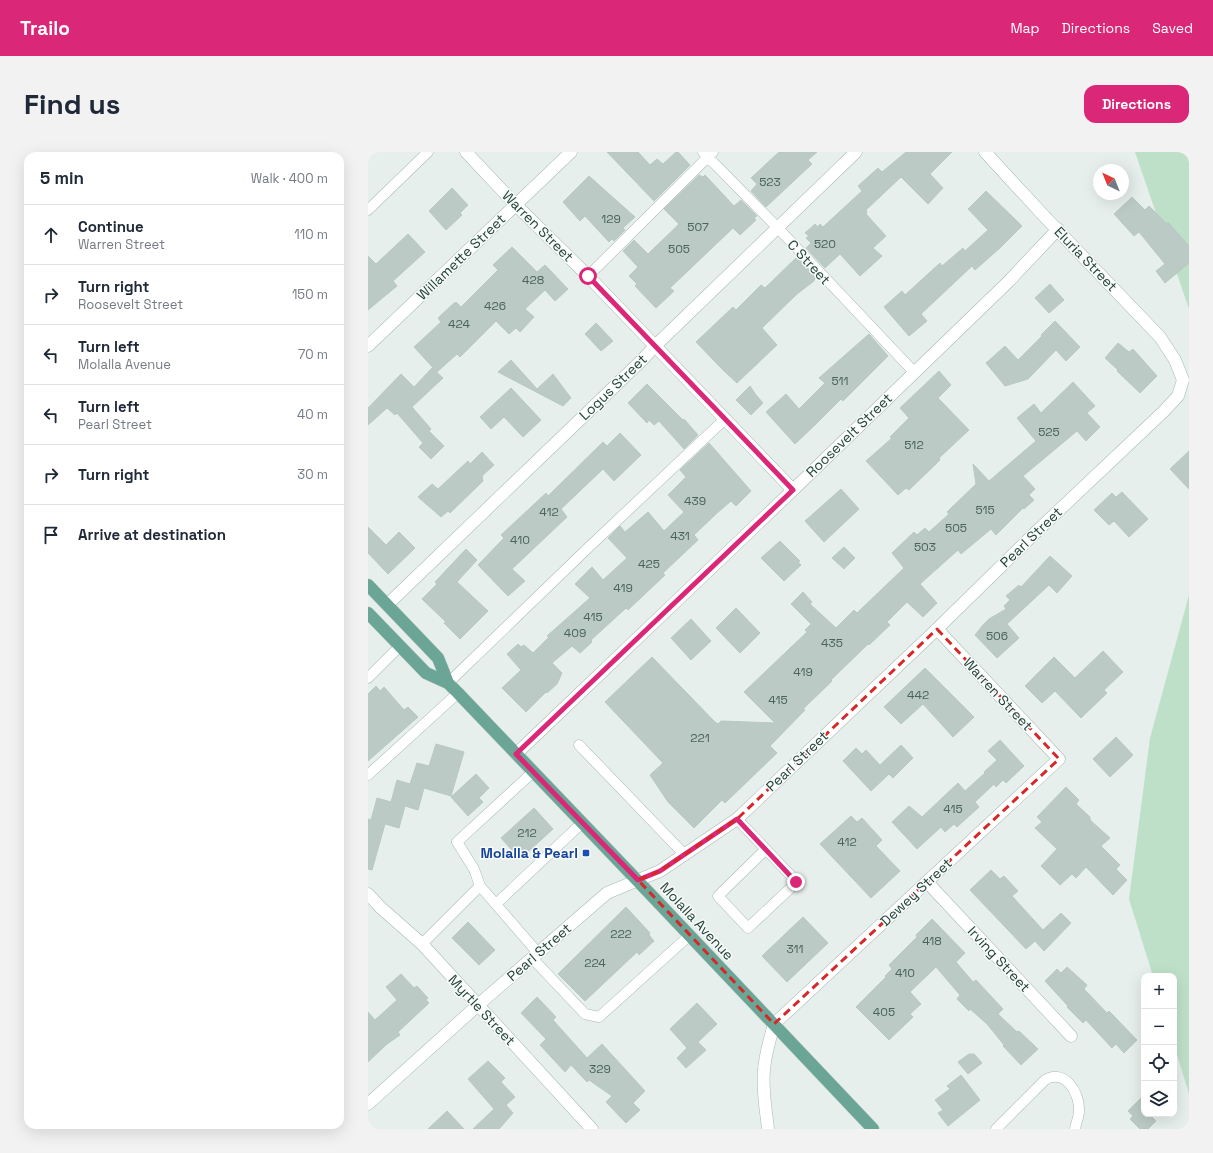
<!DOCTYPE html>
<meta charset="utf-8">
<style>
:root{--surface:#fff;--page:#f2f2f3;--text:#1f2937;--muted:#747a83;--line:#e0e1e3;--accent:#db2777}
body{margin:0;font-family:"Space Grotesk",sans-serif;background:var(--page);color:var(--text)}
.controls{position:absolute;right:12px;bottom:12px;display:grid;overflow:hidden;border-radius:8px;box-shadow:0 4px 16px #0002}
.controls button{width:36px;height:36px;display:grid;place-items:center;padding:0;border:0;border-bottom:1px solid var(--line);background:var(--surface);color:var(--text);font:20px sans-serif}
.compass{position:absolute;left:725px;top:12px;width:36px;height:36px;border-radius:50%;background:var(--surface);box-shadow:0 4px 16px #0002;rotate:317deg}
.stop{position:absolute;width:12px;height:12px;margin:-9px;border:3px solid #db2777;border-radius:50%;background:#fff}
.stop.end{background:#db2777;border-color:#fff;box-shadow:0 1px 4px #0008}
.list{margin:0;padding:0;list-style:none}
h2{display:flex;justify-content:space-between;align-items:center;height:52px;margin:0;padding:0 16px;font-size:17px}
h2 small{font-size:13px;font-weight:400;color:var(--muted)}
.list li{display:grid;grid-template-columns:26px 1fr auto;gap:12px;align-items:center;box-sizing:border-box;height:60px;padding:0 16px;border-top:1px solid var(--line)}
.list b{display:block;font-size:15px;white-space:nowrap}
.list p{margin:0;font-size:13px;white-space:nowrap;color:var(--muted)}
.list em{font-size:13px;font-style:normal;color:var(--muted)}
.icon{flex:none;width:22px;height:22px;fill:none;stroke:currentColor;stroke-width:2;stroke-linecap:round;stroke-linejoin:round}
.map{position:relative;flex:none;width:821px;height:977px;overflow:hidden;border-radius:12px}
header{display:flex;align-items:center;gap:24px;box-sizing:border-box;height:56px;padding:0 20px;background:var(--accent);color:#fff}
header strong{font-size:19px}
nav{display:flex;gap:22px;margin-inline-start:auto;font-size:14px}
.intro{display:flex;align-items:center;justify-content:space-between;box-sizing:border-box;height:96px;padding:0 24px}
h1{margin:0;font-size:28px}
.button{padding:10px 18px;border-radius:12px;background:var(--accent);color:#fff;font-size:14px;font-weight:700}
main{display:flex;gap:24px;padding:0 24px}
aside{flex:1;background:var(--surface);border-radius:12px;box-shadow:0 4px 16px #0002}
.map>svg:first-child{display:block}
.green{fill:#bfe0c8}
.building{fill:#bbcac4;stroke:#b8c9c2}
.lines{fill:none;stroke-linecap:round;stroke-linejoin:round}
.service-casing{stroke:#a8b8b2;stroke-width:11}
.minor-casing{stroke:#a8b8b2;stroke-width:13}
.tertiary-casing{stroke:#a8b8b2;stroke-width:13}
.primary-casing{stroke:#c2cac8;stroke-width:13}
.service{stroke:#fff;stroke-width:10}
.minor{stroke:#fff;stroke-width:12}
.tertiary{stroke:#fff;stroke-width:12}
.primary{stroke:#6aa596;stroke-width:12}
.route{stroke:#db2777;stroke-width:5}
.marked{fill:none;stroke:#d62828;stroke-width:3;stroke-dasharray:8 5;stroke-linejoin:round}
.transit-dot{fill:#1a4fb4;stroke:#f7fbf9;stroke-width:1.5}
.labels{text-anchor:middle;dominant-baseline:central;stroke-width:3;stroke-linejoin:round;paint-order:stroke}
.number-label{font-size:12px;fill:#4a645c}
.street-label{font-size:14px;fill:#24423a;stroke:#f7fbf9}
.transit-label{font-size:14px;font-weight:bold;fill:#164399;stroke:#f7fbf9;text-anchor:end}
</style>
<header>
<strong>Trailo</strong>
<nav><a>Map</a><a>Directions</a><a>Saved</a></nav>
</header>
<div class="intro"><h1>Find us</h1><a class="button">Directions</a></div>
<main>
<aside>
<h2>5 min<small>Walk · 400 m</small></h2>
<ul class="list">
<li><svg class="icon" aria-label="ahead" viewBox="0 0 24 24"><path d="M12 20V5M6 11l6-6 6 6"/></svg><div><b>Continue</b><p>Warren Street</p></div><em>110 m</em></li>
<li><svg class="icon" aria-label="right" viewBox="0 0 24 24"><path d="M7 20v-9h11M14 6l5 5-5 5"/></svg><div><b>Turn right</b><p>Roosevelt Street</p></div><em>150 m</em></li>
<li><svg class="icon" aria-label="left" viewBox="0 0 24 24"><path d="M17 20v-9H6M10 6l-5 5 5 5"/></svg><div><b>Turn left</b><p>Molalla Avenue</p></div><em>70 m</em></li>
<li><svg class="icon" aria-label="left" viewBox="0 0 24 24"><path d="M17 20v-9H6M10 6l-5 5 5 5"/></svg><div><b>Turn left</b><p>Pearl Street</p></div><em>40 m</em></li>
<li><svg class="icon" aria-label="right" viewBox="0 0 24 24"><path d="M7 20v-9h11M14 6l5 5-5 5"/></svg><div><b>Turn right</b></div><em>30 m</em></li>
<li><svg class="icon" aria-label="arrive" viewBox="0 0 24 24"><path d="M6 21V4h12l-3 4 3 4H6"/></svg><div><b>Arrive at destination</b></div></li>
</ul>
</aside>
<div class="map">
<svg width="821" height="977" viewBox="0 0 821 977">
<rect width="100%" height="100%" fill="#e6efeb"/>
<path class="green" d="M767,0H821V157Z
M821,443V942L806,893V824H785L761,747L782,586Z"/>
<path class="building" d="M239,0H270L282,13L289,7L295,12L308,0H310L322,13L286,49Z
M411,0H449L440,8L444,12L398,55L383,39L389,32L383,26Z
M538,0H584L562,22L575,36L560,52L533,25L498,58L499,60L498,62L518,84L505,96L514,104L492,124L472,102L457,116L438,96L443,91L438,86L441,84L437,81L447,72L450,75L452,72L455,75L494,39L490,34L510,16L514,20Z
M331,23L335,25L337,23L366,54L373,48L389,64L386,66L388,68L372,83L365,76L302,136L306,139L288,156L267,134L269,132L261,124L270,115L255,99L266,88L280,102L311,72L296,57Z
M221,24L267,65L255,76L257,78L246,89L244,87L241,90L217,64L212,69L195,50Z
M84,36L100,53L92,61L94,63L78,78L61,59Z
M618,39L654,74L632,96L607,118L604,114L553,162L559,169L541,184L516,155L534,139L537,143L572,111L574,114L595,96L597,99L620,78L600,57Z
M764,45L777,58L781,54L799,72L800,70L821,94V111L797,131L788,119L797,112L771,80L766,84L746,62Z
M40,82L57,100L25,129L29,134L0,158V104L8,112Z
M144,95L169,120L177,113L200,137L187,149L177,138L157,157L166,165L152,180L148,176L141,182L128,169L92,205L89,202L69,220L46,195L73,170L70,166L86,151H87L88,150L93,155L130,118L125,113Z
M429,105L448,126L446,128V129L429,142L394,176L409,193L369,231L355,218L328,190L365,155L368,158L393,133L397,136Z
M682,132L696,148L681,161L667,146Z
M687,169L712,195L698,209L688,198L660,227L637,234L618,211L637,194L650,208L674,184L673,183Z
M228,171L245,189L233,199L217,182Z
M501,182L520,204L475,249L473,247L448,272L427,292L398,260L418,242L431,257L457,231L451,226Z
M750,191L761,200L765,197L789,224L772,241L749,219L750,218L737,206Z
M143,208L169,237L185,222L203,246L195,254L130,220Z
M64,216L75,226L44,255L63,277L61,279L76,294L63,307L51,295L55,291L29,261L27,263L19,256L0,273V256L33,222L46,235Z
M571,219L583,233L570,246L601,278L571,306L572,308L541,338L538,336L530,343L498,309L524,286L522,285L541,266L532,256Z
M705,230L727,254L719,261L732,275L718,289L709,279L655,324L667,337L661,343L666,348L656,357L655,356L628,383L623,377L593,402L590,398L552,432L569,451L555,465L539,450L519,470L522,473L501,493L500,492L463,528L464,529L435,557L437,558L402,594L409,601L357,651L354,648L326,676L300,650L282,623L295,611L237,550L284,505L346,569L350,572L353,569L407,571L376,540L439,480L437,478L443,472L423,452L435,440L444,450L442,452L468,476L486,458L489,461L536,416L524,401L546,380L549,383L557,376L561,380L581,362L579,360L608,332L605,312L621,329L668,289L649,266L666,252L673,261Z
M279,232L315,268L316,267L330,283L316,297L291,269L286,273L281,268L279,271L260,251Z
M382,234L388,243L395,251L383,263L368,248Z
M143,236L173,268L155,285L136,265L123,277L112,265Z
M252,281L273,303L246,329L235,317L193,357L199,365L144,417L157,429L140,444L110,413L136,386L133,383L162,356L178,341L180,344L235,290L239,294Z
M341,291L383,339L368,354L363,349L348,362L326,383L330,388L295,421L297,423L260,458L258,456L223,488L224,490L212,501L204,494L184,511L194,521L189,532L179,541L178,540L158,560L134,536L153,518L139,502L150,492L153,495L156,493L165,501L181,485L179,484L222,446L207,432L224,415L235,428L259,406L240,386L252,374L257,380L280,360L296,379L316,360L300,343L318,325L312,318Z
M821,299V337L802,317Z
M114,300L126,313L114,324L115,329L82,361L80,359L73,365L50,345L64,332L70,337L100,309L102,312Z
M473,337L491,357L456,390L437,369Z
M754,340L780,367L761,385L746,369L741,373L726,358L744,341L748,345Z
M0,375L18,393L31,380L47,396L20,422L0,401Z
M412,389L432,409L430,410L433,413L416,429L393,406Z
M476,395L487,406L476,417L464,406Z
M98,397L109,408L89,430L120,459L92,487L76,471L78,470L54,447L69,432L67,430Z
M682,404L704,424L689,441L681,433L639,472L651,486L629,506L607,483L615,473L621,467L638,457L636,454L642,448L638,444L651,433L653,435Z
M368,456L392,481L372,501L348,476Z
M323,467L343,489L323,508L303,486Z
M735,499L755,520L736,538L739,541L713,566L687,539L674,551L657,534L686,505L707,526Z
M557,516L606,565L585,585L555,552L533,572L516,555Z
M8,534L12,539L16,535L36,558L40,555L50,565L0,609V542Z
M748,585L765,603L742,625L725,607Z
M632,588L656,614L638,631L635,628L628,635L626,632L607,650L611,655L589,675L586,672L577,680L573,675L549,697L524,670L541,654L554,665L590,631L597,639L617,621L616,620L629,608L620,599Z
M68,592L96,600L83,644L56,636L50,658L37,654L31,676L17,672L4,718L0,717V667L3,668L9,646L23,650L29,628L42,632L49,611L61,614Z
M533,593L545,606L525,626L521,622L503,639L475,609L488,596L494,602L498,598L512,613Z
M108,622L121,636L111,646L115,650L100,664L83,645Z
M698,635L711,648L708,652L722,665V668L742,686L733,694L752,713L748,717L759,728L745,743L718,715L708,726L704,722L692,733L673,714L689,697L667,676L674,670L669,665Z
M166,656L185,677L152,707L133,686Z
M483,664L489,670L494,666L514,688L508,694L532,719L503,746L452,692Z
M623,718L632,727L636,724L650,739L644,744L675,778L693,761L703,771L676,799L667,789L658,797L602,738Z
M258,755L282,781L281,783L286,789L271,803L269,800L217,849L190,822Z
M435,765L460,791L419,830L394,804Z
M564,767L597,801L588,810L605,830L608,828L635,857L630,862L649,880L651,879L670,897L653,913L635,894L636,893L619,872L602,857L601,859L589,847L592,843L568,815L542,840L553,852L542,862L545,865L521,888L488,855L518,825L517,824L524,817L521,813L549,785L548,783Z
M100,770L127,798L111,813L84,786Z
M699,815L719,833L716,837L739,861L741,859L769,888L756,901L748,892L744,896L718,868L715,871L699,855L700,854L677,829L689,817L693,821Z
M33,822L46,836L49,834L60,846L58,848L61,851L30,880L32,883L19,892L0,910V860L7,868L29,848L18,835Z
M169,845L188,865L185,868L219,906L234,892L277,939L265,951L272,958L258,971L238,950L244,944L221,928L219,930L203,913L197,920L172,893L178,887L153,861Z
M329,851L349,872L330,890L338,898L318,916L309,906L319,896L302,877Z
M601,902H606L614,911L600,922L590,910Z
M120,909L137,926L133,930L147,945L138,953L145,961L131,977H105L126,957L100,927Z
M593,923L612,948L580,974L570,961L575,958L567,948L582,937L579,934Z
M776,943V962H781L788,969L780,977H772L762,967L765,964L760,959Z
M79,959L96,977H60Z"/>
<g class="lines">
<g class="service-casing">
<path id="service" d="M335,0L409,75L546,220
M0,58L60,0
M220,124L345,0
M0,526L32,494
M80,531L222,394L357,267
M211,593L316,702
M165,620L89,690L106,717L112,734L170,801
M0,623L90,541
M369,667L429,730L380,776L350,744L397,698
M128,752L214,671
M54,792L112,734
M164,806L217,862L231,865L322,783
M628,977L677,928C697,916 712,941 711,959C711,965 708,971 707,977"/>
</g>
<g class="minor-casing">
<path id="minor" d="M98,0L148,53L220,124L425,338
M0,194L203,0
M19,453L274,208L287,194L488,0
M148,602L425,338L640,130L690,77
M559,730L703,884
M0,742L12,755L54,792L224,977
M400,977C398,958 394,938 396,918C397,903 402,887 406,872L691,607L569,477"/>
</g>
<g class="tertiary-casing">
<path id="tertiary" d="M0,952L110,853L239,741L292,719L369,667L569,477L668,380L795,260L810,244L815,228L807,208L792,185L676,64L617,0"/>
</g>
<g class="primary-casing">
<path id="primary" d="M0,433L70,506L80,531
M0,461L58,521L80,531L90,541L287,747L505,977"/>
</g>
<use href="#service" class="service"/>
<use href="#minor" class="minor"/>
<use href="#tertiary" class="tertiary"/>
<use href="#primary" class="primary"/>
</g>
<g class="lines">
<path class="route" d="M220,124L425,338L148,602L270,728L292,719L369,667L428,730"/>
</g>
<path class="marked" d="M569,477L691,607L406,872L270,728L292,719L369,667Z"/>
<rect class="transit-dot" x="214" y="697" width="8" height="8" rx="2"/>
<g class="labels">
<g class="number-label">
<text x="402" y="30">523</text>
<text x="243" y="67">129</text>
<text x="330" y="75">507</text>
<text x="457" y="92">520</text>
<text x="311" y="97">505</text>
<text x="165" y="128">428</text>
<text x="127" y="154">426</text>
<text x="91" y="172">424</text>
<text x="472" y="229">511</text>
<text x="681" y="280">525</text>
<text x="546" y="293">512</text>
<text x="327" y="349">439</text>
<text x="617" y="358">515</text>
<text x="181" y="360">412</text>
<text x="588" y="376">505</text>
<text x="312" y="384">431</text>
<text x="152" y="388">410</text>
<text x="557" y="395">503</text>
<text x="281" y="412">425</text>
<text x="255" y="436">419</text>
<text x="225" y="465">415</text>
<text x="207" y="481">409</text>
<text x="629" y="484">506</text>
<text x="464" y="491">435</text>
<text x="435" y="520">419</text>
<text x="550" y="543">442</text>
<text x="410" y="548">415</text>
<text x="332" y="586">221</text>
<text x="585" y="657">415</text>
<text x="159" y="681">212</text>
<text x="479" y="690">412</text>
<text x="253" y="782">222</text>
<text x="564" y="789">418</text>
<text x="427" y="797">311</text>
<text x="227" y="811">224</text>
<text x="537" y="821">410</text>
<text x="516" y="860">405</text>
<text x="232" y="917">329</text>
</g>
<g class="street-label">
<text transform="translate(170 74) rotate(45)">Warren Street</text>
<text transform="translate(93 105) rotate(-44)">Willamette Street</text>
<text transform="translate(718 107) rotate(46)">Eluria Street</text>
<text transform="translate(441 110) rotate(47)">C Street</text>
<text transform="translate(245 235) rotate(-44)">Logus Street</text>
<text transform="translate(481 283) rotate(-44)">Roosevelt Street</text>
<text transform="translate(663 385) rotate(-44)">Pearl Street</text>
<text transform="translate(630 542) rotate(47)">Warren Street</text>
<text transform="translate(429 609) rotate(-44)">Pearl Street</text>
<text transform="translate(548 740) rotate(-43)">Dewey Street</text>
<text transform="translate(329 769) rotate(47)">Molalla Avenue</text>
<text transform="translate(171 800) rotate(-41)">Pearl Street</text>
<text transform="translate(631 807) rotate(47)">Irving Street</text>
<text transform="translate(114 858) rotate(47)">Myrtle Street</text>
</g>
<g class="transit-label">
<text x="210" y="701">Molalla &amp; Pearl</text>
</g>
</g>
</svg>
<div class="controls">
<button>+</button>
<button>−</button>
<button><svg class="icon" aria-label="locate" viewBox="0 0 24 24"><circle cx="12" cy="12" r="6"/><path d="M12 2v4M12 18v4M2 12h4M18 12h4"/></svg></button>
<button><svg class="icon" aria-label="layers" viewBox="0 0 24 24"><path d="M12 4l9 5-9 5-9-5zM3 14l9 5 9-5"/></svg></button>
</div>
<svg class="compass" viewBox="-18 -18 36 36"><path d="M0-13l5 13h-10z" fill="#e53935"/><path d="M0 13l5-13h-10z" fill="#747a83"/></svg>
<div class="stop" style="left:220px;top:124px"></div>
<div class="stop end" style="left:428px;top:730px"></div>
</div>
</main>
